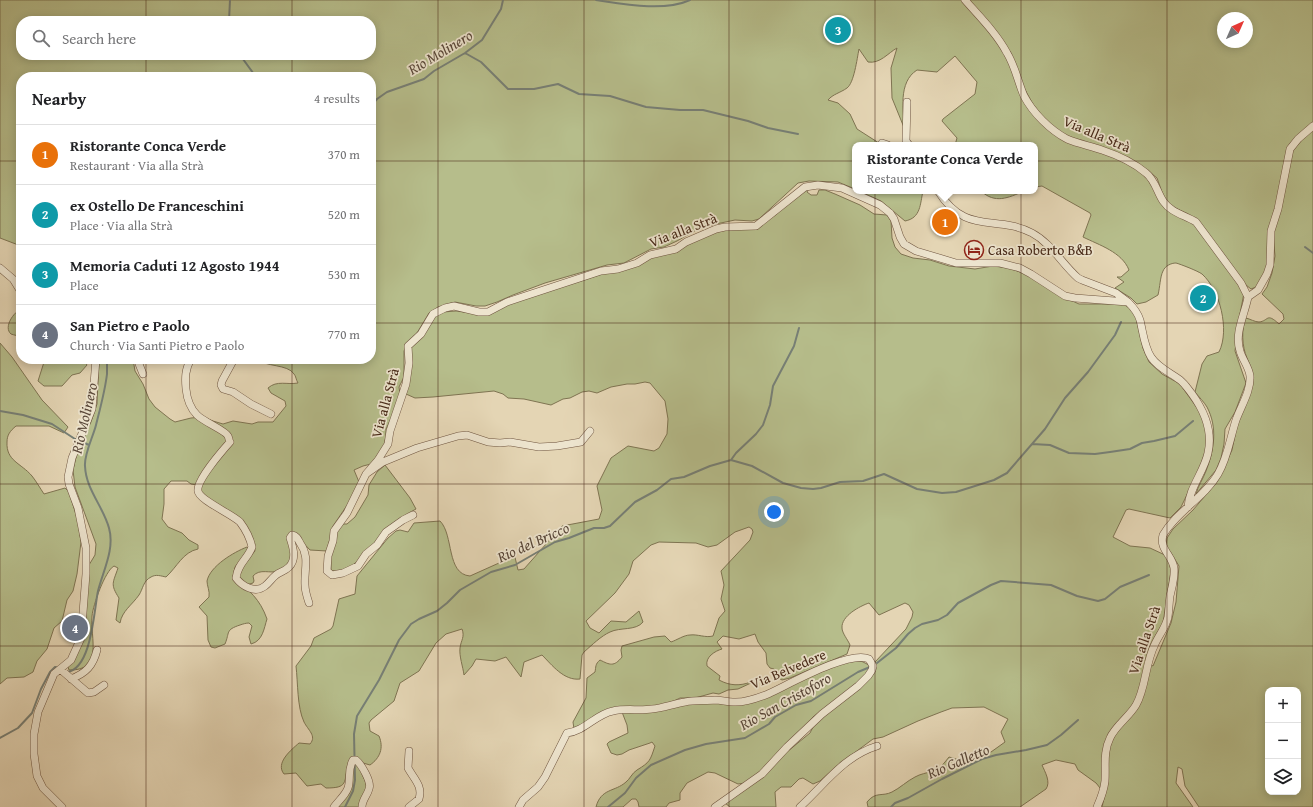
<!DOCTYPE html>
<meta charset="utf-8">
<style>
:root{--surface:#fff;--page:#f6f6f6;--text:#202124;--muted:#757577;--line:#e0e0e0;--accent:#7c3aed}
body{margin:0;font-family:"Gentium Book Plus",serif;background:var(--page);color:var(--text)}
.controls{position:absolute;right:12px;bottom:12px;display:grid;overflow:hidden;border-radius:8px;box-shadow:0 2px 10px #0003}
.controls button{width:36px;height:36px;display:grid;place-items:center;padding:0;border:0;border-bottom:1px solid var(--line);background:var(--surface);color:var(--text);font:20px sans-serif}
.compass{position:absolute;left:1217px;top:12px;width:36px;height:36px;border-radius:50%;background:var(--surface);box-shadow:0 2px 10px #0003;rotate:45deg}
.you{position:absolute;left:774px;top:512px;width:14px;height:14px;margin:-10px;border:3px solid #fff;border-radius:50%;background:#1a73e8;box-shadow:0 0 0 6px #1a73e833}
.badge{display:grid;place-items:center;width:26px;height:26px;border-radius:50%;background:var(--accent);color:#fff;font-size:13px;font-weight:700}
.pin{position:absolute;translate:-50% -50%;border:2px solid #fff;box-shadow:0 1px 4px #0006}
.popup{position:absolute;left:852px;top:142px;width:186px;height:52px;box-sizing:border-box;display:grid;place-content:center;border-radius:8px;background:var(--surface);filter:drop-shadow(0 1px 3px #0005);font-size:13px;white-space:nowrap;color:var(--muted)}
.popup b{font-size:15px;color:var(--text)}
.popup::after{content:'';position:absolute;left:50%;top:100%;margin-left:-8px;border:8px solid transparent;border-top-color:var(--surface)}
.list{margin:0;padding:0;list-style:none}
h2{display:flex;justify-content:space-between;align-items:center;height:52px;margin:0;padding:0 16px;font-size:17px}
h2 small{font-size:13px;font-weight:400;color:var(--muted)}
.list li{display:grid;grid-template-columns:26px 1fr auto;gap:12px;align-items:center;box-sizing:border-box;height:60px;padding:0 16px;border-top:1px solid var(--line)}
.list b{display:block;font-size:15px;white-space:nowrap}
.list p{margin:0;font-size:13px;white-space:nowrap;color:var(--muted)}
.list em{font-size:13px;font-style:normal;color:var(--muted)}
.icon{flex:none;width:22px;height:22px;fill:none;stroke:currentColor;stroke-width:2;stroke-linecap:round;stroke-linejoin:round}
.map{position:relative;flex:none;width:1313px;height:807px;overflow:hidden}
.search{position:absolute;background:var(--surface);box-shadow:0 2px 10px #0003;left:16px;top:16px;width:360px;height:44px;display:flex;align-items:center;gap:10px;box-sizing:border-box;padding:0 14px;border-radius:16px;color:var(--muted);font-size:15px}
.panel{position:absolute;background:var(--surface);box-shadow:0 2px 10px #0003;left:16px;top:72px;width:360px;height:292px;border-radius:16px}
.map>svg:first-child{display:block}
.green{fill:#b6bd8b;stroke:#7f7452;fill-rule:evenodd}
.lines{fill:none;stroke-linecap:round;stroke-linejoin:round}
.stream{stroke:#777f75;stroke-width:2}
.minor-casing{stroke:#6f5540;stroke-width:8}
.minor{stroke:#ede4ce;stroke-width:7}
.grid{fill:none;stroke:#482a19;stroke-width:1;stroke-opacity:0.55}
.labels{text-anchor:middle;dominant-baseline:central;stroke-width:3.5;stroke-linejoin:round;paint-order:stroke}
.street-label{font-size:14px;fill:#482a19;stroke:#ede4ce}
.poi-label{font-size:14px;fill:#482a19;stroke:#ede4ce;text-anchor:start}
.water-label{font-size:15px;font-style:italic;fill:#584638;stroke:#ede4ce}
</style>
<div class="map">
<svg width="1313" height="807" viewBox="0 0 1313 807">
<rect width="100%" height="100%" fill="#e4d5b4"/>
<filter id="stains"><feTurbulence type="fractalNoise" baseFrequency=".005" numOctaves="4"/><feColorMatrix values="0 0 0 0 .2 0 0 0 0 .09 0 0 0 0 .02 0 0 0 .5 -.17"/></filter>
<radialGradient id="worn" r=".72"><stop offset=".6" stop-color="#630" stop-opacity="0"/><stop offset="1" stop-color="#630" stop-opacity=".3"/></radialGradient>
<path class="green" d="M0,0H963L990,32L1006,55L1022,96L1048,128L1123,160L1150,179L1161,202L1195,223L1244,293L1239,319L1235,351L1246,383L1235,412L1225,429L1224,444L1221,458L1216,470L1196,494C1198,486 1203,479 1206,471C1214,450 1218,428 1207,407C1204,402 1199,397 1195,392L1202,364L1207,356L1219,352C1230,330 1220,290 1202,274C1198,271 1180,264 1176,263C1171,263 1165,266 1163,271C1160,277 1160,287 1158,295L1146,302L1137,304L1131,298L1115,288L1124,282L1117,277H1121L1129,270C1122,252 1099,245 1083,237L1091,215L1090,213L1042,186L1035,187V145H955L957,138L942,121L943,119L975,94L977,82L955,56L937,72L917,70C898,82 903,111 905,130L892,98L891,68L897,48C888,53 880,64 868,62L859,49C857,59 854,83 847,88C840,93 833,94 828,100L838,103L850,114L857,129L882,145H855V189L838,182L809,181L798,183L759,219L752,221L735,220L716,224L698,229L677,241L664,247L651,249L624,263L607,265L545,283L513,295L497,302L485,306H476L455,302L438,307L429,313L417,333L407,344L404,351V377L399,387L400,394L392,417L386,429V436L384,446L371,464L363,466L354,470L359,482L350,501L333,526L327,551L310,550L293,532V551L290,563C287,565 283,569 279,571C270,574 260,568 253,576L254,581L253,583L246,585L238,578L246,561L255,551L254,545L250,532L206,499L197,485L191,484L187,481H171L164,489V504L162,519L168,527L182,533L189,540L198,545V549C183,552 177,567 166,577C161,576 156,574 151,577C143,581 143,589 139,595C132,605 122,611 120,623L116,620L119,598C110,584 113,583 118,568L114,566C105,571 93,605 92,616C90,638 104,671 69,670L68,667L75,658L89,565L95,555L96,544L75,487L73,470L78,449L91,422L97,404L99,359H133L135,371L143,384L149,399L155,407L170,419L175,422L191,418L203,417L213,421L223,424L233,421L252,424L258,422H273L286,406L285,401L271,393L268,388C277,380 287,385 298,383C296,380 296,376 294,374C288,364 265,367 257,359H371V77H21V246L0,238ZM21,21H371V55H21Z
M969,0H1313V123L1290,143L1286,153L1269,260L1262,280L1256,287L1251,289L1246,285L1188,214L1173,207L1166,200L1162,192L1157,178L1146,169L1074,140L1060,132L1045,119L1033,104L1024,88L1011,53ZM1223,18H1247V42H1223Z
M1313,130V807H1199L1185,786L1182,769L1178,767L1176,783L1193,807H1102L1105,794L1096,783L1078,770L1075,764L1056,760L1042,765C1045,772 1051,782 1046,789L1020,807H868L867,802C876,791 882,797 892,792C900,788 907,781 915,777C920,774 927,773 933,771C940,769 945,762 949,757L963,761L991,752L1005,742L1001,732L1008,719L984,707L952,708L941,712L918,721L883,737L873,739L838,765L820,781L813,784L803,778L799,779L791,787H781L775,792L776,807H730L725,803L810,733L814,725L873,675L875,662L906,629L912,617L913,612L909,605L905,603L879,615L869,603C860,606 841,616 842,628C842,633 848,640 850,645L847,654L790,678L782,680L775,676L776,672L774,669L770,668L767,664L766,653L758,642L755,634L739,639L723,636L717,642L722,649C715,651 705,657 707,666L720,676L719,680C730,686 740,686 751,682V683L738,689L728,690L719,694L713,693L695,698H680L672,702L651,707L624,708L574,729L573,722L586,698L587,678L595,672C596,667 595,664 600,660C610,665 614,667 622,657L621,650L622,646L654,637L665,636L671,642C677,640 684,635 690,635C698,634 705,638 713,636L719,618L725,611L721,599L724,585L721,571L750,540L753,532L752,529L749,527L735,532L717,545L708,547L696,543L659,542L651,545L633,561L629,574L615,593L586,621L590,628L599,633L611,621L626,622L639,611L643,622C636,631 620,627 610,632C601,636 592,645 584,652L582,655L580,679C564,681 552,665 542,655L524,662L521,677L506,657L495,661L476,659L472,666L464,675C463,667 459,656 460,648C461,640 465,637 462,629L446,634L436,643L419,671L400,683L394,701L371,720L369,723L370,731L379,736C384,748 380,758 370,765L363,763L348,764C344,783 348,788 326,788L321,784L307,786L296,773L284,774C275,763 291,750 299,743L310,744C317,736 308,730 304,722C297,707 298,683 296,666L311,646L314,638L331,629L333,626L339,599L355,594L357,576L388,538L396,531L400,530L408,532L414,523L440,521C454,535 446,574 470,576L499,563L509,552L514,553L518,570L524,569L562,526L599,519L602,510L597,486L611,458L628,446L654,451L659,448L667,434L668,419L665,401L650,383L645,382L635,384H627L611,387L597,393L589,391L582,392L570,398L563,399L551,405L524,399L508,398L503,394L494,391L433,397L415,398L406,394L411,347L435,316L443,312L456,311L479,314L651,258L709,234L726,230L754,229L777,214L781,208L809,188L807,192L811,195H817L819,190H825L835,194L860,205L874,214L887,215L891,221L892,238L895,247L901,254L913,258L930,260L949,266L975,269L993,266L1009,268L1028,275L1057,294L1079,304H1123L1131,309L1136,317L1143,348L1149,362L1162,374L1180,384L1202,415L1207,431L1206,450L1199,470L1181,507L1170,518L1129,509L1126,510L1113,537L1130,546L1150,548L1165,555L1169,561L1171,571L1163,623L1150,645L1145,661L1153,666L1171,623L1176,602L1179,566L1166,545L1167,538L1173,529L1193,510L1217,482L1232,450L1236,430L1252,379C1253,370 1250,366 1247,358C1242,347 1241,328 1246,318C1250,319 1255,322 1259,322C1269,321 1266,312 1279,324L1284,319L1283,314L1262,294L1267,287L1272,273L1275,256L1273,235L1292,152L1306,135ZM1268,690H1298V792H1268Z
M859,191H923C920,204 921,218 905,221L881,201Z
M981,191H1024C1008,198 995,204 981,191Z
M21,309V336C18,336 14,335 11,334C3,327 14,312 21,309Z
M0,343L12,357L42,400L68,427L64,433L49,426H16C10,431 7,435 7,442C6,461 21,463 32,476C36,481 40,488 44,494L65,488L69,492L78,521L81,542L77,574L73,591L67,600L62,621L54,628L47,649L37,661L33,672L24,677L7,678L0,684Z
M45,359H80L85,362L87,365L80,373L72,375L62,386H44L38,381Z
M385,465L410,498L416,509C406,514 395,521 387,528C375,540 350,580 331,570C330,553 332,537 342,524H347L355,517L368,495L369,485L377,472Z
M247,547L249,549L235,567L233,577C249,590 260,599 267,619C264,628 263,641 251,644L249,637L252,626L249,623C246,623 243,624 240,625C225,630 230,632 225,644L215,648L211,647L208,640L207,616L199,607L209,597C210,591 207,586 207,581C210,566 234,552 247,547Z
M861,661L869,665L870,671L859,682L813,717L806,726L758,775L745,783L738,784L715,773L708,772L687,783L680,793V800L669,803L666,807H639L638,802L636,799H632L623,807H596C601,788 615,792 626,782C630,779 632,773 637,770C650,762 650,761 655,746L652,742L650,743L629,750L622,754L617,755L611,753L607,744L609,742L628,733L627,725L622,712L680,704L707,703L730,704L792,684L845,662Z
M357,762L366,783L367,789L360,807H336L347,793L352,763Z"/>
<g class="lines">
<path class="stream" d="M596,0C623,4 664,12 690,0
M229,21L230,0
M465,53L481,62L508,89H534L558,84L579,94L610,96L646,107L680,110H703L748,121L768,128L798,134
M240,55L256,77
M371,106L377,99L387,92L424,79L434,71L465,53L482,40L501,9L503,0
M1305,247L1313,253
M0,411L23,415L52,424L75,439L89,445
M1032,444L1050,445L1069,453L1095,454L1110,452L1130,449L1142,443L1154,441L1175,436L1193,421
M731,460L752,466L783,483L801,488L813,489L821,488L840,482L863,481L884,474L917,489L942,493L956,492L994,480L1007,473L1045,429L1065,398L1088,372L1115,335L1121,322
M877,663L896,648L908,634L915,628L922,624L938,620L947,615L958,603L991,585L1001,581L1051,585L1077,596L1098,601L1105,599L1120,587L1149,575
M67,672C92,669 94,609 98,591C103,571 115,549 109,528C103,506 86,490 85,466C84,454 93,437 96,425C100,409 105,391 107,374C107,369 107,364 107,359
M0,738L18,728L32,713L41,689L50,672L55,667L60,668
M345,807L353,791L355,780L354,734L357,716L379,680L399,640L411,624L419,619L437,611L447,603L460,590L491,572L515,565L555,542L569,538L594,528H604L610,526L635,502L657,490L671,479L684,477L710,466L731,460L736,453L756,434L763,425L770,405L773,386L794,346L799,328
M608,807L625,793L636,778L651,765L685,750L706,744L745,738L769,724L775,717L796,705L811,701L858,672L870,667
M891,807L895,803L908,798L942,779L982,759L996,755L1026,750L1047,745L1061,735L1078,720"/>
<g class="minor-casing">
<path id="minor" d="M965,0C980,17 997,34 1007,53C1015,66 1018,82 1024,96C1033,113 1050,130 1067,139C1079,144 1091,146 1102,150C1117,155 1133,162 1146,173C1155,180 1157,192 1163,201C1171,213 1185,215 1196,222L1241,283L1248,297C1245,314 1234,333 1240,351C1242,359 1249,367 1250,376C1251,391 1241,406 1236,420C1230,438 1228,457 1218,474C1204,498 1177,511 1163,535C1159,549 1172,555 1174,568C1175,577 1172,587 1170,596C1169,603 1169,610 1168,617C1166,627 1159,635 1155,644C1145,663 1146,688 1136,705C1129,717 1115,726 1110,738C1103,752 1106,766 1105,781C1104,790 1101,798 1097,807
M907,102L906,141L909,145
M882,143L888,145
M938,191C966,236 995,214 1032,233C1051,243 1062,264 1078,278L1082,280L1116,293L1128,302
M0,268L13,279L21,292
M1248,297L1258,290L1267,274L1270,265L1271,231L1278,209L1290,149L1298,139L1313,126
M139,359V364L143,374
M191,359C185,369 185,378 186,389C187,399 190,408 197,415C204,422 226,431 228,436C229,438 229,441 230,442C222,451 196,481 198,491C199,500 232,514 240,522C246,530 250,538 252,547C247,560 238,563 236,578C242,586 255,594 265,586C269,583 272,578 276,575C280,572 285,571 289,567C297,559 293,547 290,538L292,535C297,536 298,539 300,543C310,557 304,569 305,585C305,591 307,597 309,603
M234,359L222,381L221,385L223,389L233,392L251,404L271,414
M366,474L378,460L388,444L390,431L406,384L409,363L408,346L421,334L433,314L445,308L454,306L479,312H488L507,302L522,297L601,271L618,269L637,263L650,255L676,249L686,242L716,229L725,227L756,226L805,187L818,185L842,188L880,205L890,213L894,219L900,237L904,244L916,251L956,263H1000L1020,268L1031,274L1065,296L1075,298L1128,302C1133,307 1138,313 1140,320C1143,332 1144,346 1151,357C1158,368 1171,373 1180,380C1185,384 1188,389 1192,394C1205,412 1213,431 1208,453C1204,472 1189,488 1188,507
M413,515L403,520L386,532L377,545L366,554L358,566L343,573L332,575L327,571L328,556L333,541L334,531L347,513L366,474L383,462L417,448L458,436L467,435L488,442L500,443L510,442L539,447L557,446L581,442L590,431
M60,669L88,693L94,692L104,685
M71,679C86,673 93,666 97,650
M62,807L43,788L37,776L34,754V734L38,712L54,674L71,660L81,638L86,574V548L78,508L69,484L68,477L72,458L92,409L96,359
M334,807C338,801 345,796 348,788C351,779 347,771 353,760H356C361,764 372,782 369,789C367,796 362,800 362,807
M409,807L419,799C423,786 414,779 408,768L409,751
M519,807L523,800L538,787L545,777L567,733C585,731 596,714 613,711C626,708 639,711 652,709C663,708 673,704 685,702C694,700 705,701 715,700C721,700 727,702 733,702C744,703 758,698 768,694C788,685 849,650 869,659L873,666L872,670L868,676L858,686L822,714L787,747L762,774L715,807
M800,807C824,785 844,756 877,746"/>
</g>
<use href="#minor" class="minor"/>
</g>
<path class="grid" d="M146,0V21M292,0V21M438,0V807M584,0V807M729,0V807M875,0V807M1021,0V807M1167,0V807M146,55V77M292,55V77M0,161H21M371,161H1313M0,323H21M371,323H1313M146,359V807M292,359V807M0,484H1313M0,646H1313"/>
<defs>
<g id="hotel-ring" transform="scale(1)"><circle r="9.5" fill="#ede4ce" stroke="#8f2418" stroke-width="1.5"/><path d="M-6-4.5h1.5V1H6V5H4.5V3h-9V5H-6ZM-4 0a1.8 1.8 0 1 1 3.6 0ZM.5 0V-2.5h3Q6-2.5 6 0Z" fill="#8f2418"/></g>
</defs>
<g fill-rule="evenodd">
<use href="#hotel-ring" x="974" y="250"/>
</g>
<g class="labels">
<g class="street-label">
<text transform="translate(1097 134) rotate(23)">Via alla Strà</text>
<text transform="translate(683 230) rotate(-21)">Via alla Strà</text>
<text transform="translate(385 403) rotate(-75)">Via alla Strà</text>
<text transform="translate(1144 640) rotate(-71)">Via alla Strà</text>
<text transform="translate(788 669) rotate(-23)">Via Belvedere</text>
</g>
<g class="poi-label">
<text x="988" y="250">Casa Roberto B&amp;B</text>
</g>
<g class="water-label">
<text transform="translate(440 52) rotate(-31)">Rio Molinero</text>
<text transform="translate(84 418) rotate(-77)">Rio Molinero</text>
<text transform="translate(533 542) rotate(-24)">Rio del Bricco</text>
<text transform="translate(785 701) rotate(-29)">Rio San Cristoforo</text>
<text transform="translate(958 761) rotate(-23)">Rio Galletto</text>
</g>
</g>
<rect width="100%" height="100%" filter="url(#stains)"/>
<rect width="100%" height="100%" fill="url(#worn)"/>
</svg>
<div class="controls">
<button>+</button>
<button>−</button>
<button><svg class="icon" aria-label="layers" viewBox="0 0 24 24"><path d="M12 4l9 5-9 5-9-5zM3 14l9 5 9-5"/></svg></button>
</div>
<svg class="compass" viewBox="-18 -18 36 36"><path d="M0-13l5 13h-10z" fill="#e53935"/><path d="M0 13l5-13h-10z" fill="#757577"/></svg>
<div class="you"></div>
<div class="pin badge" style="left:945px;top:222px;background:#e8710a">1</div>
<div class="popup"><b>Ristorante Conca Verde</b>Restaurant</div>
<div class="pin badge" style="left:1203px;top:298px;background:#0f9aa8">2</div>
<div class="pin badge" style="left:838px;top:30px;background:#0f9aa8">3</div>
<div class="pin badge" style="left:75px;top:628px;background:#6b7280">4</div>
<div class="search"><svg class="icon" aria-label="search" viewBox="0 0 24 24"><circle cx="10" cy="10" r="6"/><path d="M15 15l6 6"/></svg>Search here</div>
<section class="panel">
<h2>Nearby<small>4 results</small></h2>
<ul class="list">
<li><span class="badge" style="background:#e8710a">1</span><div><b>Ristorante Conca Verde</b><p>Restaurant · Via alla Strà</p></div><em>370 m</em></li>
<li><span class="badge" style="background:#0f9aa8">2</span><div><b>ex Ostello De Franceschini</b><p>Place · Via alla Strà</p></div><em>520 m</em></li>
<li><span class="badge" style="background:#0f9aa8">3</span><div><b>Memoria Caduti 12 Agosto 1944</b><p>Place</p></div><em>530 m</em></li>
<li><span class="badge" style="background:#6b7280">4</span><div><b>San Pietro e Paolo</b><p>Church · Via Santi Pietro e Paolo</p></div><em>770 m</em></li>
</ul>
</section>
</div>
